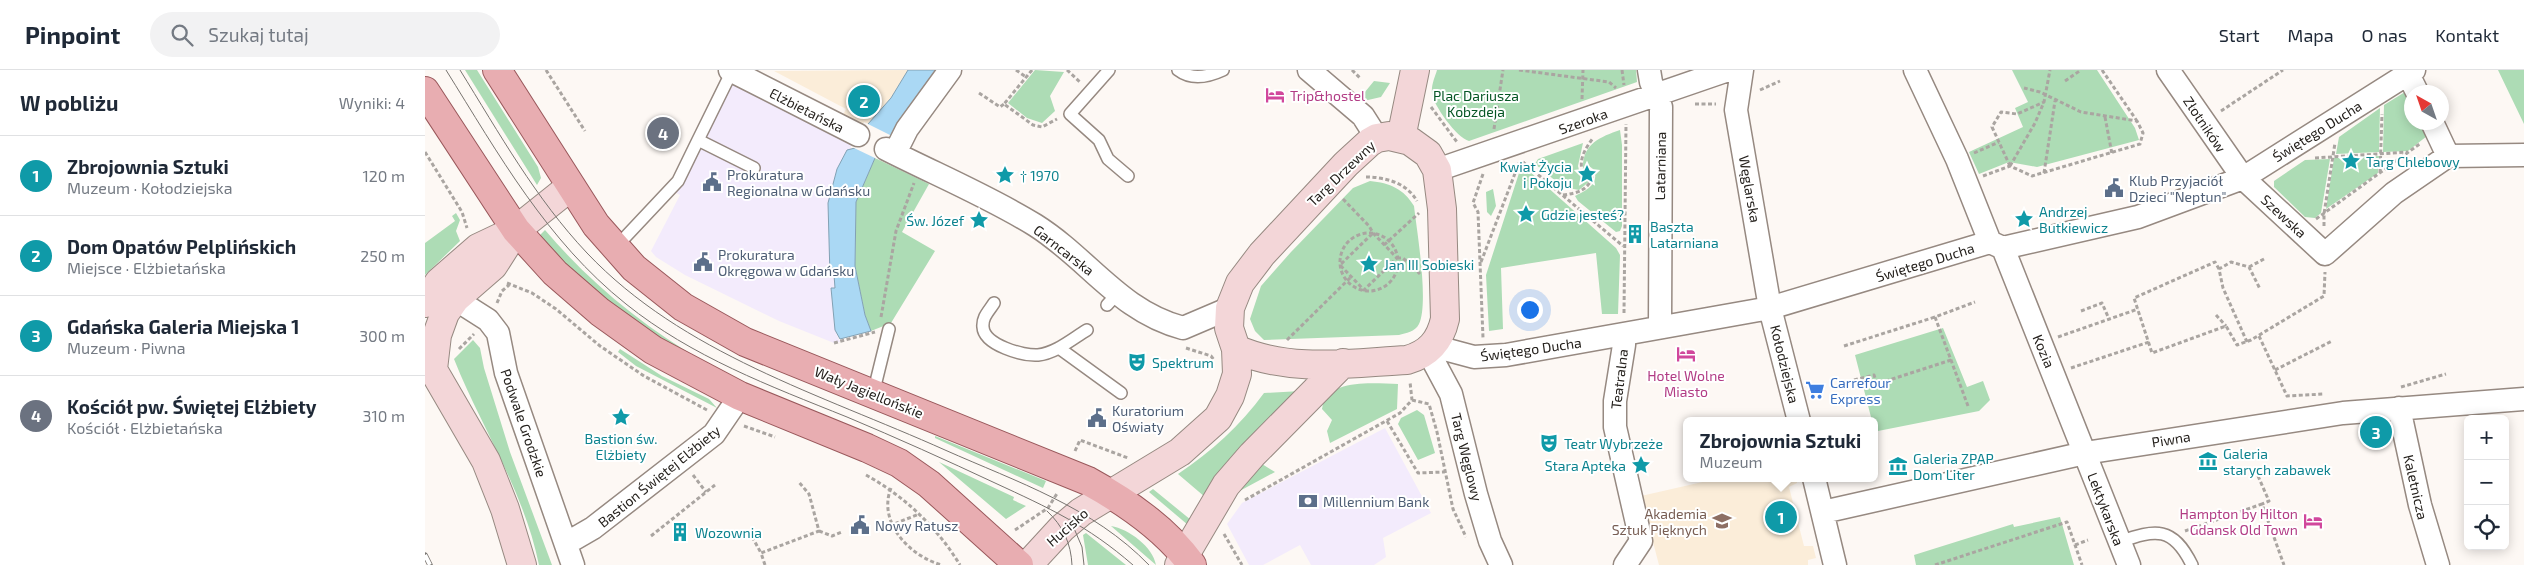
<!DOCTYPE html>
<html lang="pl">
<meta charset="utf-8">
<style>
:root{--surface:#fff;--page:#f2f2f3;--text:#1f2937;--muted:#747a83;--line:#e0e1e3;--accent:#2563eb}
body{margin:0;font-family:"Exo 2",sans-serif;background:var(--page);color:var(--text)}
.controls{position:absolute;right:15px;bottom:15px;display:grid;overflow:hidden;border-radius:8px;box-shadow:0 2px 12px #0003}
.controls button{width:45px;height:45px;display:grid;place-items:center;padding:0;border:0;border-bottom:1px solid var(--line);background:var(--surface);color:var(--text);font:25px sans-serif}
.compass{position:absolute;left:1979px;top:15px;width:45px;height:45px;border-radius:50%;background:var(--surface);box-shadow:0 2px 12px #0003;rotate:320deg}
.you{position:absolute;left:1104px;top:239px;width:18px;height:18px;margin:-12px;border:4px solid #fff;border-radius:50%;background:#1a73e8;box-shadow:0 0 0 8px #1a73e833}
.badge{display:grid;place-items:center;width:32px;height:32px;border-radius:50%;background:var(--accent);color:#fff;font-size:16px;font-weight:700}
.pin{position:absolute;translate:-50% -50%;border:2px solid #fff;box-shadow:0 1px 5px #0006}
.popup{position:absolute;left:1258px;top:347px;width:195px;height:65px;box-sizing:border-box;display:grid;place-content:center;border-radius:8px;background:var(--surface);filter:drop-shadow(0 1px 4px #0005);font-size:16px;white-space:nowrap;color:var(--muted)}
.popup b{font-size:19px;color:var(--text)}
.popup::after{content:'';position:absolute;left:50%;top:100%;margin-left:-10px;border:10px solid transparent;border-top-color:var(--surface)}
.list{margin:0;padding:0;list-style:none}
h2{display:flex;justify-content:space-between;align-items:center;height:65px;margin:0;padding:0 20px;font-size:21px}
h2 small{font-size:16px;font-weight:400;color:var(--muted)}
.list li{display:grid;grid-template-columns:32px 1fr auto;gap:15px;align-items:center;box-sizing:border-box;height:80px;padding:0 20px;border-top:1px solid var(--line)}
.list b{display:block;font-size:19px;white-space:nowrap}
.list p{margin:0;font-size:16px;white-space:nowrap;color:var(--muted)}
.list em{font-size:16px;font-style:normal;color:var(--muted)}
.icon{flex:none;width:28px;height:28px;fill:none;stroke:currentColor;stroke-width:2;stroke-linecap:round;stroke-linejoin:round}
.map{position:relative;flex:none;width:2099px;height:495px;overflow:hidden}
header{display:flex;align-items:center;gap:30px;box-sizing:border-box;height:70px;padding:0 25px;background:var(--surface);border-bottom:1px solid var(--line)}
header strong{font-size:24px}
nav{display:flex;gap:28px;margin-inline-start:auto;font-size:18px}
.search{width:350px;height:45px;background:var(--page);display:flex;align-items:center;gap:12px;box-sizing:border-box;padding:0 18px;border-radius:28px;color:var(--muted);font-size:19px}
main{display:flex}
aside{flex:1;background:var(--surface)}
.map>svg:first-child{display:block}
.commercial{fill:#f3ebfc}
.education{fill:#fbedd9}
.green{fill:#addcb5}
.water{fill:#aad8f4;stroke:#82a1b4}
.pier{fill:#fdf8f4}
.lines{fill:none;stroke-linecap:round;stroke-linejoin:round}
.lane-casing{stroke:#968981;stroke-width:14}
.street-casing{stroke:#968981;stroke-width:25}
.secondary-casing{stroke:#968981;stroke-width:30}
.primary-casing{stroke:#99585b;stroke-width:30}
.path{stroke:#aaa5a1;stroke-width:3;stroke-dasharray:4 2.5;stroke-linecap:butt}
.lane{stroke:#fff;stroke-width:11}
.street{stroke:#fff;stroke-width:22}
.secondary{stroke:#f3d6d8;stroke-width:28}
.primary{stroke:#e8adb1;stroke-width:28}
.tram{stroke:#787470;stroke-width:1}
.rail-casing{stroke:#787470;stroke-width:5.5}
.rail{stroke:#fff;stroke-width:4;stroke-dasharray:11;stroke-linecap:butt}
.labels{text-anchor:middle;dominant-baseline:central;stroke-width:4;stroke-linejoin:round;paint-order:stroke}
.hotel-label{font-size:14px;fill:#b23c85;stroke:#fff;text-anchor:start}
.park-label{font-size:14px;fill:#065625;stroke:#fff}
.street-label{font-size:14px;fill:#25211d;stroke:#fff}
.culture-label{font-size:14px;fill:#0d838f;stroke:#fff;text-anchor:start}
.service-label{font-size:14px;fill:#4e5e75;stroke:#fff;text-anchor:start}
.shop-label{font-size:14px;fill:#366cbe;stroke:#fff;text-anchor:start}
.education-label{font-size:14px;fill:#785e54;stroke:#fff;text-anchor:end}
</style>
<header>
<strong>Pinpoint</strong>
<div class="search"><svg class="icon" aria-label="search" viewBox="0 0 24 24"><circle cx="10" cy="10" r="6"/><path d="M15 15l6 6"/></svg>Szukaj tutaj</div>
<nav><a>Start</a><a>Mapa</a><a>O nas</a><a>Kontakt</a></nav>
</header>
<main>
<aside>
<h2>W pobliżu<small>Wyniki: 4</small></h2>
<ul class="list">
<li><span class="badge" style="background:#0f9aa8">1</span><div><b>Zbrojownia Sztuki</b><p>Muzeum · Kołodziejska</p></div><em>120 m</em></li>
<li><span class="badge" style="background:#0f9aa8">2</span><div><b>Dom Opatów Pelplińskich</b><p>Miejsce · Elżbietańska</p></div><em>250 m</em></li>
<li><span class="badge" style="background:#0f9aa8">3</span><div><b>Gdańska Galeria Miejska 1</b><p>Muzeum · Piwna</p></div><em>300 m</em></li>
<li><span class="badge" style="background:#6b7280">4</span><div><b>Kościół pw. Świętej Elżbiety</b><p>Kościół · Elżbietańska</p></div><em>310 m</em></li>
</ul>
</aside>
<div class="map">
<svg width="2099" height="495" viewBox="0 0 2099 495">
<rect width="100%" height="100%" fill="#fdf8f4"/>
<path class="commercial" d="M302,11L426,75V79L422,80L406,206L409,205L410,218L406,219L410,260L415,272L409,273L354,251L260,205L231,187L226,181L255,125L245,120Z
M960,358L1006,443L958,468L961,487L949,495H886L875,475L838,495H824L802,454L817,433Z"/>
<path class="education" d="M483,0L466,28L443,54L439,52L437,55L418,45L421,39L349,1Z
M1295,408H1372V413L1364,417L1379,476H1388L1391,488L1383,490V495H1234L1216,426Z"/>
<path class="green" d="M40,0H52L113,97L116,108L112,115Z
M610,0L639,2L625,26L630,41L617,53L602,48L583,33Z
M1012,0H1211L1212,12L1044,71C1032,68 1008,35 1007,23C1006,15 1010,7 1012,0Z
M1587,0H1672L1710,58L1714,70L1612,97L1584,92L1554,104L1544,82L1598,57L1590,38L1603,32Z
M2073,0H2099V54Z
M949,11L965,13L956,27L943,30L935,28Z
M1980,22L1986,31V52L1996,53L2002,66L1983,81L1958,82L1959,35Z
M1955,38L1954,82L1911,84L1914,67Z
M1195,60L1197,75V156L1195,161L1191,162L1153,131L1150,126C1161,121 1176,113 1168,99L1164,96L1158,99C1157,74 1175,67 1195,60Z
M1158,73L1153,96L1156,108L1165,111L1154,120L1138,117L1110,94L1113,89Z
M1954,86L1953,103L1901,139L1909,88Z
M450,88L504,114L477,162L510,181L466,253L446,261L440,245L430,196L431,132Z
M1905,89L1896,143L1890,148L1880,147L1849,117V111L1880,90Z
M1099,99L1103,100L1191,178L1195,185L1193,244H1177L1171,183L1076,198L1078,259L1064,261L1061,205L1094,103Z
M945,111C965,113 979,119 989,136C992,162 1004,233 994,254C990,262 981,263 974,265L839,270L830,261L825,249L836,216L866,182L928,118Z
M1068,119L1071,136L1066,146L1062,142L1061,122Z
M31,143L35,150L31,161L35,171L0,205V173L30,151L27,146Z
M120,160C166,214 218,256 279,292C216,263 164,219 116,169L115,165Z
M1518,258L1542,317L1558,311L1565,330L1554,341L1453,361L1450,359V351H1447L1430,285Z
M48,270L55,278L59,298L85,382L127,495H114C99,421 56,357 29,289Z
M195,279L237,306L284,329L292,338L211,296L193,282Z
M973,314L972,339L905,373L902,361L907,350L897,339C902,307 950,314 973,314Z
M876,321L780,427L753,404C787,381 815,356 839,323Z
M992,340L999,345L1010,383L993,390L973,354L976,348Z
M510,366L621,411L618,418L510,368Z
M514,392L589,427L588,430L601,436L581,449Z
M837,394L850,402L809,424Z
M728,419L766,450L763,455L724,422Z
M1635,447L1649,495H1491L1489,485L1588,454L1589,457Z
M686,456C704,459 728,477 731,495Z
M661,463L701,495H663L658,465Z"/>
<path class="water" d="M483,0H515L450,88L431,132L430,196L440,245L446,261L415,269L410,260L406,218H410L409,205L405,206L403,133L412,99L422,80L430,78L443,54L466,28Z"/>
<path class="pier" d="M441,53L467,66L452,89L427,77Z"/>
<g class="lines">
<g class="lane-casing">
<path id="lane" d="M684,0L645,44L674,70L683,89L703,106
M753,0C766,10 783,7 798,0
M307,1L273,70L329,98
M190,178L253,111L273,70
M569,233C564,241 557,247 558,257C559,275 598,286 613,285C631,283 647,269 662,260
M682,235L692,224
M634,278L696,323
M448,324L464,259
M1694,472C1731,459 1748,456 1767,495"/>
</g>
<g class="street-casing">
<path id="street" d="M305,0L433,65
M884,0L938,46L952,68
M1224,0L1226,12L1236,37L1235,257
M1317,0L1311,40L1345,238L1374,351
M1490,0L1532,89L1565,172
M1743,0L1818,108L1900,184L1969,123L2023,86
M1983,4L1992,22
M2007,52L2023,86
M461,79C510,104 563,126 610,155C664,189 694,241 758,258L805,238
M470,83L482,59L525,0
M2023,86L2099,85
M1012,100L1303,0
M1578,178L1704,495
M20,218L30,229L63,250L73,263L81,303L148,495
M1199,264V275L1190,331V357L1216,471L1200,495
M1008,276L1049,287L1081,285L1345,238L1565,172L1578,178L1713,147L1818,108L1989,0
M1003,281L1026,324L1051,424L1065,471L1076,495
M1974,338L1995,435L2013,495
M1389,408L1410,495
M1398,442L1660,383L1918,343L2099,329
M140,471L149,469L168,458L289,364L315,326"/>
</g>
<g class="secondary-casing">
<path id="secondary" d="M976,68L990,0
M0,233L14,212L53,178L91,160L145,117
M0,286L61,391L80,439L97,495
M8,299L12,265L20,243L30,229L68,196L91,160
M603,495L637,458L656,442L755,382L793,348L805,326L812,304L811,279L804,258L805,238L815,213L837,184L921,94L945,72L952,68L964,66L985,71L1003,84L1012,100L1017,139L1020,249C1015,271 1004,284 982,290C925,293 865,303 811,279
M754,495L801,415L827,385L918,293"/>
</g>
<g class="primary-casing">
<path id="primary" d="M72,0L171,155L209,198L258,237L320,272L663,411C703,433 741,459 767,495
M0,21L91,160L130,203L175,242L228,280L315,326L442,378L474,393L504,414L594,495"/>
</g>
<path class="path" d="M121,0L160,61
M591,0L601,7
M607,0L579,34L608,55L617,57L632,49
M642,0L655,12
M927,0L936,9
M1094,0L1184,12L1191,18
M1197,0L1199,15
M1677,0L1712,51
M1640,11L1656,0
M1335,20L1355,11
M554,23L575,37L579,34
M1157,29L1158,0
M1270,34H1291
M1006,37L1032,72
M1796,41L1858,0
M1680,47L1687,84
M1069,59L1078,0
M0,82L37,142L42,158
M1549,83L1574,72
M1890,88L1983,82
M1098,92L1198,176
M1585,96L1567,57L1576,42L1592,44L1619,32
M1585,96L1610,53L1619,32L1625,0
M1158,103C1153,90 1160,79 1168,68
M1619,103L1630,31
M1955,103L1957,44
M1058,104L1048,133L1053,142L1058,268
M1558,106L1585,96L1607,106L1715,74L1718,63L1712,51L1656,42L1615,22L1599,18
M941,107C960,107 982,113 992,131
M1138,125C1153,123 1165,120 1168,103L1161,99L1159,107L1163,109L1168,106
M918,129L944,156L948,163
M1891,149L1996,73
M1899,156V144L1910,73
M948,163L972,188L939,220L915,195Z
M915 192a29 29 0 1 1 58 0a29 29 0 1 1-58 0Z
M959,175L994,143
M972,188H978L995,204
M1056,192L1094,93
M1824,197L1839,189
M1794,199L1790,192L1709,228L1727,283L1801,256L1812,275L1826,270L1899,226L1900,202
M82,213L107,223L131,239L175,276L219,306L282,340
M72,233L77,221L84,215
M1656,241L1677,233L1684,249
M1199,243L1201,54
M1791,245L1801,256
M456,247L471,161L489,113
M1834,266L1862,326L1898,324
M1633,267L1713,239
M862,270L926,207
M1822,272L1798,218L1794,199L1806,192L1824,197L1835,219
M409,273L450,262
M1419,276L1510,247
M761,278L786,286L789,290
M34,279L49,264
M1646,298L1724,272
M1850,300L1907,271
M1429,310L1449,305L1452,314L1526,290
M1976,317L2021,304
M987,330L1004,334L1012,362L1028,439L1041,467
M1543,336L1510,247L1550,232
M962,351L993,403L1020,402
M319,356L350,367
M650,381L655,370L703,388
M268,405L281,422
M441,405C479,426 512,457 535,495
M1833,406L1844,431L1837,434
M466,418C452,453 486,487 517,495
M820,430L975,343L987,330L985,312
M464,456L494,444
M590,460L623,438L633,422
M324,461L336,483
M394,461L407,466L417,462
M1760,461L1837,434L1859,495
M799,464L817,495
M226,466L290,415
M1650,475L1663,470
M340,495L336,483L394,461L384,424L373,411
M1510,495L1642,452L1657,495"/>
<use href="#lane" class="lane"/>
<use href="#street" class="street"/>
<use href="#secondary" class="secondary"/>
<use href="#primary" class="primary"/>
<path class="tram" d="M21,0C74,85 122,171 201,234C267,287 345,316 422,347C472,368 521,390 570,413C624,438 662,455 708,495
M35,0C74,63 111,129 162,183C258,284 395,324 520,380C592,412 668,437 724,495
M622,441C638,456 646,473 647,495
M645,449L657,477L659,495"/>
<g class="rail-casing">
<path id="rail" d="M0,485L5,495"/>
</g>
<use href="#rail" class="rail"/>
</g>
<defs>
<g id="hotel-bare" transform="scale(1.5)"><path d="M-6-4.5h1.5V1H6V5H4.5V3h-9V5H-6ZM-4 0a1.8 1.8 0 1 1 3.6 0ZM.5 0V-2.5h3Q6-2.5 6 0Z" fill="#d1479c" stroke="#fff" stroke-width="2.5" paint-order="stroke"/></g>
<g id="sight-bare" transform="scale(1.5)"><path d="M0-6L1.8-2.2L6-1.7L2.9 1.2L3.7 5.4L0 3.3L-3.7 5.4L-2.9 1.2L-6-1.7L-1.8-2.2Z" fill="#0f9aa8" stroke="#fff" stroke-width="2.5" paint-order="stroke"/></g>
<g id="civic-bare" transform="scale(1.5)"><path d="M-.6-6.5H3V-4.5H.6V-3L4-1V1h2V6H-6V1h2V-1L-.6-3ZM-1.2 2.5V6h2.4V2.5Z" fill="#5c6f8a" stroke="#fff" stroke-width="2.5" paint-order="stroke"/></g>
<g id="building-bare" transform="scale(1.5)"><path d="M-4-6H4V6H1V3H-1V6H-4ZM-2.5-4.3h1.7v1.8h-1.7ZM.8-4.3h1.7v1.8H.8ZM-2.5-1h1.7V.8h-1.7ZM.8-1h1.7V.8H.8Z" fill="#0f9aa8" stroke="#fff" stroke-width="2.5" paint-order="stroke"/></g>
<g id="theatre-bare" transform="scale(1.5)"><path d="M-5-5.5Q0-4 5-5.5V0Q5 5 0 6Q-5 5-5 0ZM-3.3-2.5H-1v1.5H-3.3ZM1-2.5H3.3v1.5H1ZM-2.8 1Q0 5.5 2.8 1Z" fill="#0f9aa8" stroke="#fff" stroke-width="2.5" paint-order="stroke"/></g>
<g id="supermarket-bare" transform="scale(1.5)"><path d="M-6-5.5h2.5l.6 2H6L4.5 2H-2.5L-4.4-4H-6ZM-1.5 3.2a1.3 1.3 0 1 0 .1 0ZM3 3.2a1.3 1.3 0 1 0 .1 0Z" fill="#3f7fe0" stroke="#fff" stroke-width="2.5" paint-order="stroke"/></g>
<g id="museum-bare" transform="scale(1.5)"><path d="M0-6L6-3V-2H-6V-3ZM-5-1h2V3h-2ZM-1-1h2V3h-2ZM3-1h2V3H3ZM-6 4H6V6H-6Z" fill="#0f9aa8" stroke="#fff" stroke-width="2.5" paint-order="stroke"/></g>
<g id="bank-bare" transform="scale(1.5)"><path d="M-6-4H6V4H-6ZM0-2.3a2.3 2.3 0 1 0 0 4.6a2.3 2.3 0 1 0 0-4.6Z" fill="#5c6f8a" stroke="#fff" stroke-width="2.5" paint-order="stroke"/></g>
<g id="university-bare" transform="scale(1.5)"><path d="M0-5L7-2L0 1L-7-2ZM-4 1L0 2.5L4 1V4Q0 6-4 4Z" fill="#8d6e63" stroke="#fff" stroke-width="2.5" paint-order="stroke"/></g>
</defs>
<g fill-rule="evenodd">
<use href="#hotel-bare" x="850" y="25"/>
<use href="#sight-bare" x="1926" y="91"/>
<use href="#sight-bare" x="1162" y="104"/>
<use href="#sight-bare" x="580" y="105"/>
<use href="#civic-bare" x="287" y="112"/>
<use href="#civic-bare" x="1689" y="118"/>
<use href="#sight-bare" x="1101" y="144"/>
<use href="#sight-bare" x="1599" y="149"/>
<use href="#sight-bare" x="554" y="150"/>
<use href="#building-bare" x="1210" y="164"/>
<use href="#civic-bare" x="278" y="192"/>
<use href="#sight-bare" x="944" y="194"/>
<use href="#hotel-bare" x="1261" y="284"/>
<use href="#theatre-bare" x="712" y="292"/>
<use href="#supermarket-bare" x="1390" y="320"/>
<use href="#sight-bare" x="196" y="347"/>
<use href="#civic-bare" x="672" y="348"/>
<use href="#theatre-bare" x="1124" y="373"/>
<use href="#museum-bare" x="1783" y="391"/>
<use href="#sight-bare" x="1216" y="395"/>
<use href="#museum-bare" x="1473" y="396"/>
<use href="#bank-bare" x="883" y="431"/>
<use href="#university-bare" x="1297" y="451"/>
<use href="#hotel-bare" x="1888" y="451"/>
<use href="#civic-bare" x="435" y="455"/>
<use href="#building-bare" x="255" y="462"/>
</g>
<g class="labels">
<g class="hotel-label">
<text x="865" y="25">Trip&amp;hostel</text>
<text x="1261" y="305" text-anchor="middle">Hotel Wolne<tspan x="1261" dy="16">Miasto</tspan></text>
<text x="1873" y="443" text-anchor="end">Hampton by Hilton<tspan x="1873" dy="16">Gdansk Old Town</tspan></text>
</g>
<g class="park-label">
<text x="1051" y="25">Plac Dariusza<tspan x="1051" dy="16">Kobzdeja</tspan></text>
</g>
<g class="street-label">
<text transform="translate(382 40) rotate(27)">Elżbietańska</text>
<text transform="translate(1158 51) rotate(-20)">Szeroka</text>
<text transform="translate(1780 54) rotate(56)">Złotników</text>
<text transform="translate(1892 61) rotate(-32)">Świętego Ducha</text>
<text transform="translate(1235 96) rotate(-89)">Latarniana</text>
<text transform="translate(916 103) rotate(-44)">Targ Drzewny</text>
<text transform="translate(1325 119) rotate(80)">Węglarska</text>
<text transform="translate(1859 146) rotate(43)">Szewska</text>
<text transform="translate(639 180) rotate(38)">Garncarska</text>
<text transform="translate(1500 192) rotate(-17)">Świętego Ducha</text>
<text transform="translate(1106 279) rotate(-8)">Świętego Ducha</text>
<text transform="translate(1619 281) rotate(67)">Kozia</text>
<text transform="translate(1360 294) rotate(76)">Kołodziejska</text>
<text transform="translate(1194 309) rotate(-83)">Teatralna</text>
<text transform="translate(444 322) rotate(22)">Wały Jagiellońskie</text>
<text transform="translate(99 353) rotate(71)">Podwale Grodzkie</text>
<text transform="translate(1746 369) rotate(-9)">Piwna</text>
<text transform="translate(1042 387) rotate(76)">Targ Węglowy</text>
<text transform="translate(234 406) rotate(-39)">Bastion Świętej Elżbiety</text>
<text transform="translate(1991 417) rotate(77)">Kaletnicza</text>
<text transform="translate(1681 439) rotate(69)">Lektykarska</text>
<text transform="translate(642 457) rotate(-41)">Hucisko</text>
</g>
<g class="culture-label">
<text x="1941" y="91">Targ Chlebowy</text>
<text x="1147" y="96" text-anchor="end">Kwiat Życia<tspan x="1147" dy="16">i Pokoju</tspan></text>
<text x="595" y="105">† 1970</text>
<text x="1614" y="141">Andrzej<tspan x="1614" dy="16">Butkiewicz</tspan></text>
<text x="1116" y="144">Gdzie jesteś?</text>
<text x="539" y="150" text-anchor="end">Św. Józef</text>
<text x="1225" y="156">Baszta<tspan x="1225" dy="16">Latarniana</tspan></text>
<text x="959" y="194">Jan III Sobieski</text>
<text x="727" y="292">Spektrum</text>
<text x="196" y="368" text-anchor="middle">Bastion św.<tspan x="196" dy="16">Elżbiety</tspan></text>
<text x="1139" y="373">Teatr Wybrzeże</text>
<text x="1798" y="383">Galeria<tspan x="1798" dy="16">starych zabawek</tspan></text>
<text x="1488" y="388">Galeria ZPAP<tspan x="1488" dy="16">Dom Liter</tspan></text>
<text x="1201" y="395" text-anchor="end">Stara Apteka</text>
<text x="270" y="462">Wozownia</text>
</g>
<g class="service-label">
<text x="302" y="104">Prokuratura<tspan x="302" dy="16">Regionalna w Gdańsku</tspan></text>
<text x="1704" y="110">Klub Przyjaciół<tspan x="1704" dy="16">Dzieci "Neptun"</tspan></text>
<text x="293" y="184">Prokuratura<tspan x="293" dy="16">Okręgowa w Gdańsku</tspan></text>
<text x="687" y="340">Kuratorium<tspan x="687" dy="16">Oświaty</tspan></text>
<text x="898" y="431">Millennium Bank</text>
<text x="450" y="455">Nowy Ratusz</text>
</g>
<g class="shop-label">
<text x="1405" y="312">Carrefour<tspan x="1405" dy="16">Express</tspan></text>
</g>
<g class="education-label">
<text x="1282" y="443">Akademia<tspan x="1282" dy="16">Sztuk Pięknych</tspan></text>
</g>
</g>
</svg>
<div class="controls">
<button>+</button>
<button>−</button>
<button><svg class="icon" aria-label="locate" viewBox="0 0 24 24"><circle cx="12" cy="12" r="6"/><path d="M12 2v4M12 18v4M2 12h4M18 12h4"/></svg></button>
</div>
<svg class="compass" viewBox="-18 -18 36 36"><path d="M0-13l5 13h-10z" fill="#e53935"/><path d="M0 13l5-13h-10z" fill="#747a83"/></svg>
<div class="you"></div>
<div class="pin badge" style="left:1356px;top:447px;background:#0f9aa8">1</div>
<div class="popup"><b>Zbrojownia Sztuki</b>Muzeum</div>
<div class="pin badge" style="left:439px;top:31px;background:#0f9aa8">2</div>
<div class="pin badge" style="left:1951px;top:362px;background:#0f9aa8">3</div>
<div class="pin badge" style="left:238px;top:63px;background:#6b7280">4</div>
</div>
</main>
